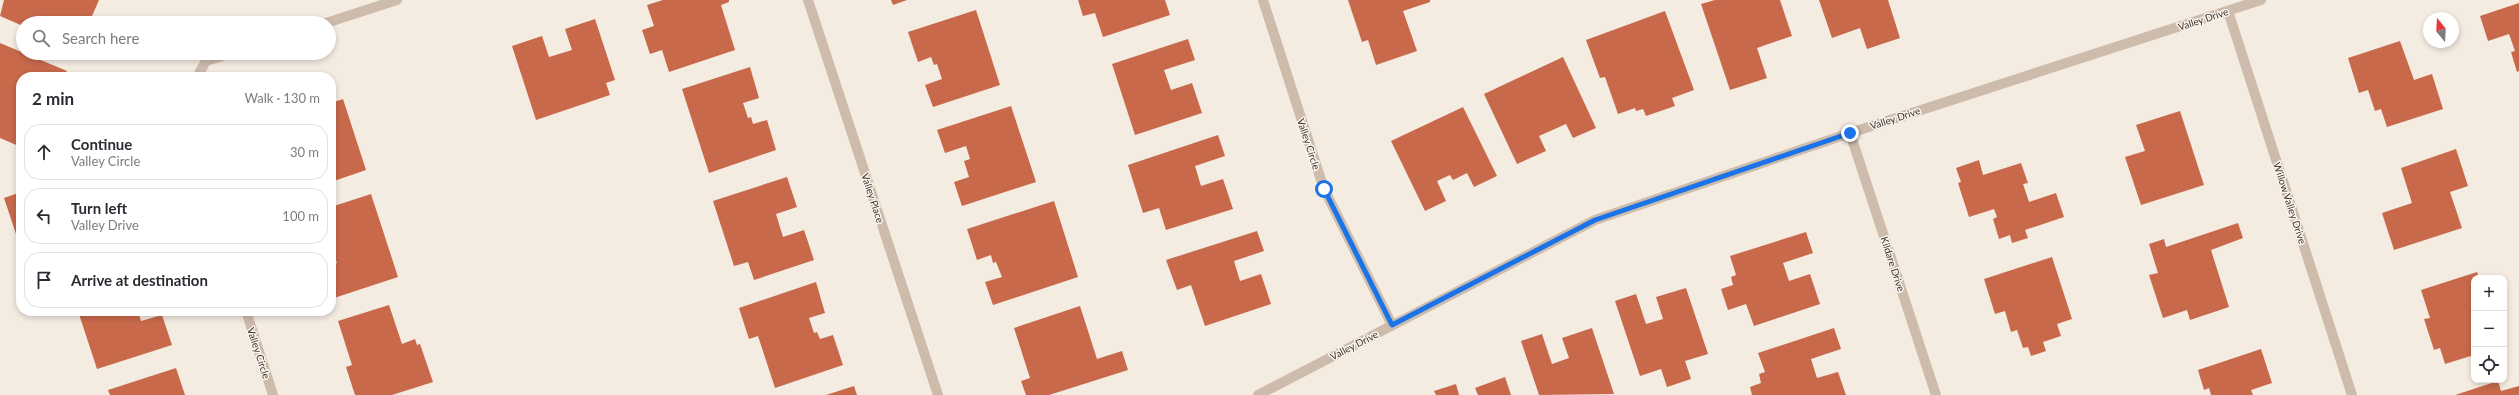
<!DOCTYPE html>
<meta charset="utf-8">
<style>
:root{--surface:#fff;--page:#f7f7f7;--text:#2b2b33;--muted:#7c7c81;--line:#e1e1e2}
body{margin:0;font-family:Lato,sans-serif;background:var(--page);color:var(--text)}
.controls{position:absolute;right:12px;bottom:12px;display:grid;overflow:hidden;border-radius:8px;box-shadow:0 2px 6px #0003}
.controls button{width:36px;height:36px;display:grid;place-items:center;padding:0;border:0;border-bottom:1px solid var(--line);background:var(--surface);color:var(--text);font:20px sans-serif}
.compass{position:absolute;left:2423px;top:12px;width:36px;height:36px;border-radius:50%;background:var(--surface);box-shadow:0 2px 6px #0003;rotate:342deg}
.stop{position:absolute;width:12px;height:12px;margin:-9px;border:3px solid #1a73e8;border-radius:50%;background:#fff}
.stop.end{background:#1a73e8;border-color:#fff;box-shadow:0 1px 4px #0008}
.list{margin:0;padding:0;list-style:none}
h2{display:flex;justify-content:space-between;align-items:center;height:52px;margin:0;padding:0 16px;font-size:17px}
h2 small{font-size:13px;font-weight:400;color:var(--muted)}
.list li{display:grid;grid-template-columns:26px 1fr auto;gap:12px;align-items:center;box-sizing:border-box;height:56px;margin:0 8px 8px;padding:0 8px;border:1px solid var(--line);border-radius:16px}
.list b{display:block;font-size:15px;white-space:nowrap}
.list p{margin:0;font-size:13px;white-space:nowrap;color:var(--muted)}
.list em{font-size:13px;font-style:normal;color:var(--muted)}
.icon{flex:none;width:22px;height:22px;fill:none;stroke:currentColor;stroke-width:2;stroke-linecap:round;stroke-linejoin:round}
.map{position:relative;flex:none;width:2519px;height:395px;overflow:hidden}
.search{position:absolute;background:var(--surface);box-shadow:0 2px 6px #0003;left:16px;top:16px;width:320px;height:44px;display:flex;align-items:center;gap:10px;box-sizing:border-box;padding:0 14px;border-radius:22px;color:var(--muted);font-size:15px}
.panel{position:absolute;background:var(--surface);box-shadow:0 2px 6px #0003;left:16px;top:72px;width:320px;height:244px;border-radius:16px}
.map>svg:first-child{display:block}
.building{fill:#c8694b}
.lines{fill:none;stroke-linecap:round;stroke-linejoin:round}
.minor{stroke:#cdbbac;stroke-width:10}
.route{stroke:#1a73e8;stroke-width:5}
.labels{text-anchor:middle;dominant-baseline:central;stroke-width:3;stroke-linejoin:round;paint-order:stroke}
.street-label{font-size:10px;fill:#3b302b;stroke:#fbf5ee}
</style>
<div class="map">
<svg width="2519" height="395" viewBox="0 0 2519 395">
<rect width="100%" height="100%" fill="#f4ebe1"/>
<path class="building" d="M4,0H99L89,23H23V26L0,16Z
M663,0H729V2L721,5L735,50L669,72L662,50L650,54L642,30L654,26L647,5Z
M891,0H907L893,5Z
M1078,0H1165L1170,15L1103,37L1095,13L1083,16Z
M1348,0H1430V2L1403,11L1417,51L1376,65L1368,40L1362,42Z
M1715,0H1780L1792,36L1757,48L1767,78L1730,90L1701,4Z
M1819,0H1888L1900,38L1867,49L1860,28L1832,38Z
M2519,3V71L2517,72L2511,52L2515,51L2509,34L2488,41L2480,16Z
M976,10L1000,85L933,107L925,85L942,79L937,64L934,65L931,57L918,62L908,32Z
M1665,11L1694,90L1672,98L1675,106L1646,116L1643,109L1636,111L1635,108L1618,114L1605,77L1600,78L1586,40Z
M595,19L615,80L606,83L610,95L536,120L512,46L542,36L549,57L572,50L565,29Z
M1188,39L1195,60L1164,70L1171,90L1192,83L1202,113L1135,135L1112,64Z
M2400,41L2414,80L2432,74L2443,109L2387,127L2381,109L2375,111L2368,90L2359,93L2348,58Z
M0,43L67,71L64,77H21V147L0,138Z
M1563,57L1596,128L1573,138L1566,124L1539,136L1546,151L1517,164L1484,94Z
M750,67L759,98L743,103L748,118L751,117L753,124L767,120L776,150L709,173L682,89Z
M343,99L366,170L331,182V103Z
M1011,106L1036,182L962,206L954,182L969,177L964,161L970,159L966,146L945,153L937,130Z
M1463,107L1497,176L1474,187L1467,173L1453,180L1450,175L1437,181L1446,201L1425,211L1391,141Z
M2180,111L2204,185L2141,205L2125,157L2145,151L2136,125Z
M1218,135L1225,156L1195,166L1201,186L1223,179L1233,209L1166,230L1159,208L1143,213L1128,165Z
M2456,149L2468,186L2450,192L2462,228L2394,250L2382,213L2412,203L2401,168Z
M1979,160L1983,175L2021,163L2028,183L2023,184L2029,202L2056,193L2064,217L2025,230L2028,238L2012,243L2010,235L1999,239L1993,219L1997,217L1994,209L1969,217L1958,183L1961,182L1956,168Z
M787,177L797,207L776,214L783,237L804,230L814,260L754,280L748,262L734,266L713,201Z
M21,192V249L4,198Z
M371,194L398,277L331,299V265L337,263L331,249V207Z
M1054,201L1078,277L993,305L985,282L1002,277L996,262L993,263L991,255L977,260L967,229Z
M2238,223L2243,238L2211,250L2229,307L2190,320L2187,310L2163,318L2149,275L2158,273L2149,244L2164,239L2166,247Z
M1257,231L1264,251L1234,261L1240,281L1261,274L1271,304L1205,326L1191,285L1177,290L1166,260Z
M1806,232L1813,253L1783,263L1789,281L1810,274L1820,304L1754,326L1746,304L1728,310L1721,289L1733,285L1731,277L1736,275L1730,256Z
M2052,257L2072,319L2057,324L2061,336L2043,342L2046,351L2031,356L2028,347L2023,348L2017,330L2011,332L2005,311L1995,314L1984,279Z
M2477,272L2479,278H2474V355L2445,364L2440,348L2434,350L2424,319L2430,318L2421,290Z
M816,282L825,313L809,318L814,333L817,332L820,339L833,335L843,365L775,388L758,336L749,339L739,308Z
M1686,288L1708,354L1685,361L1691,379L1667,387L1661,369L1640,376L1615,301L1636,294L1646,324L1663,319L1656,297Z
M389,305L402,344L415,339L417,345L420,344L433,382L392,395H355L346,367L352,365L338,321Z
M1080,306L1097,359L1122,351L1128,370L1049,395H1026L1021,381L1030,378L1014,328Z
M78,311H138L141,321L162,315L172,345L97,369Z
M1592,328L1614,394L1539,395L1521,341L1542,334L1552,364L1569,358L1562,338Z
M1834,328L1841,349L1811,359L1817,378L1838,372L1846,395H1752L1750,387L1761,383L1759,374L1765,372L1758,353Z
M2261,349L2272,383L2251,390L2253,395H2211L2209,388L2204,390L2198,370Z
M176,368L185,395H110L108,390Z
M1505,377L1511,395H1478L1475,388Z
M2498,381L2501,391L2519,386V395H2455Z
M1456,384L1459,395H1436L1434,391Z
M854,386L857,395H826Z"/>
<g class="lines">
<path class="minor" d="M808,0L938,395
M1263,0L1324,189L1392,325
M2228,11L2352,395
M326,23L397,0
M197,77L206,61L232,53
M1850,133L1936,395
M246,311L273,395
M1258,395L1595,220L1850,133L2261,0"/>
</g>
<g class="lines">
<path class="route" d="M1324,189L1392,325L1595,220L1850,133"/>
</g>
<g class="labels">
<g class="street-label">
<text transform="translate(2203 19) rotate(-18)">Valley Drive</text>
<text transform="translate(1895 118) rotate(-18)">Valley Drive</text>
<text transform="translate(1309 144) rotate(72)">Valley Circle</text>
<text transform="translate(873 198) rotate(72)">Valley Place</text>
<text transform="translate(2290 203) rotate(72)">Willow Valley Drive</text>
<text transform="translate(1893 264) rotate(72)">Kildare Drive</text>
<text transform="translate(1354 345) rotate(-27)">Valley Drive</text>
<text transform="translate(259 353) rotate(72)">Valley Circle</text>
</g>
</g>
</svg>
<div class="controls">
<button>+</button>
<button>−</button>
<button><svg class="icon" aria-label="locate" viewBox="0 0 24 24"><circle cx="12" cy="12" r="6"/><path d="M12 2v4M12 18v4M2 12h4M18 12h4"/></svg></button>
</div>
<svg class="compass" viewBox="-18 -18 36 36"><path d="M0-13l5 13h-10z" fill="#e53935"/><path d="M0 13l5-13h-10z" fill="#7c7c81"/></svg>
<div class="stop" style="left:1324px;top:189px"></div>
<div class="stop end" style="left:1850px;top:133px"></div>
<div class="search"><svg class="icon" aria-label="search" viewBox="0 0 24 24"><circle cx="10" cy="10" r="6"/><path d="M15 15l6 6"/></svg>Search here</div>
<section class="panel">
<h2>2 min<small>Walk · 130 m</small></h2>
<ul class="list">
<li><svg class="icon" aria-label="ahead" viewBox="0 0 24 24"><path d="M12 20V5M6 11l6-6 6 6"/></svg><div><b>Continue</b><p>Valley Circle</p></div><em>30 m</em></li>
<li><svg class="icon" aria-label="left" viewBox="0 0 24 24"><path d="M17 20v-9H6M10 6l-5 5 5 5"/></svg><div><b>Turn left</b><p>Valley Drive</p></div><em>100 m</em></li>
<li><svg class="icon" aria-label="arrive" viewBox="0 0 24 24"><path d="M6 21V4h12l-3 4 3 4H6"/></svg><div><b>Arrive at destination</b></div></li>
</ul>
</section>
</div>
